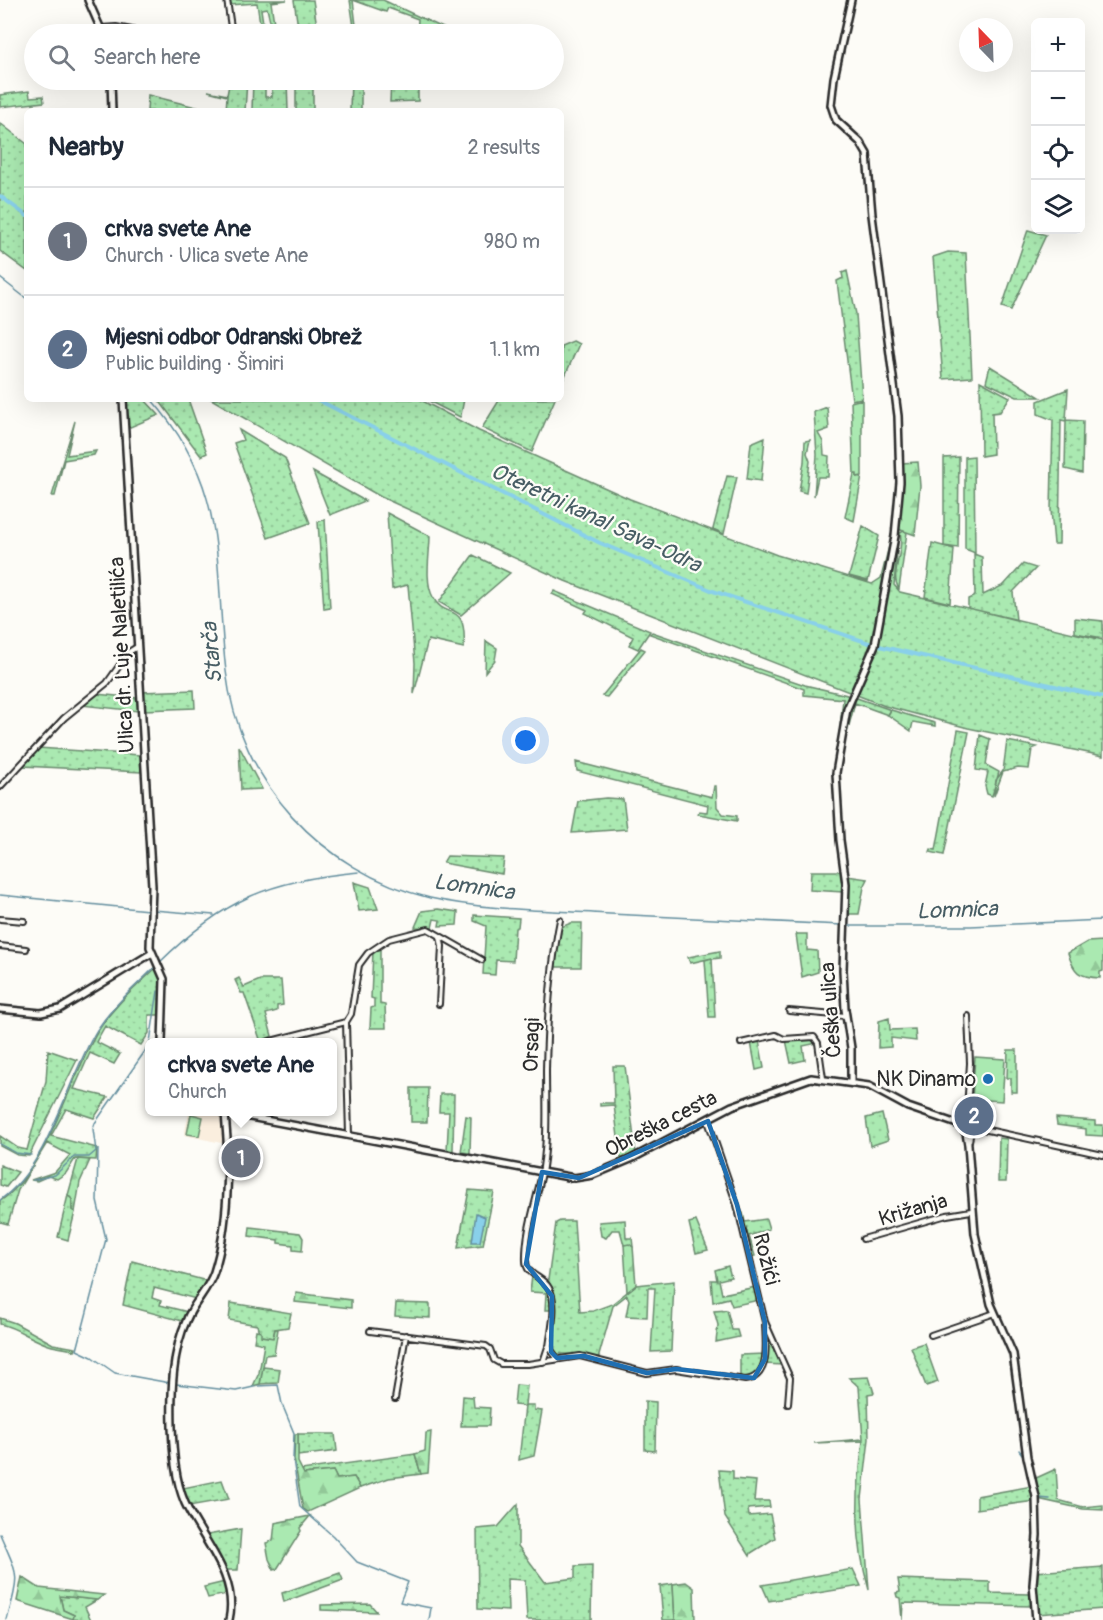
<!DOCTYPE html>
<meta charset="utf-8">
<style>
:root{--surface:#fff;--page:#f6f6f7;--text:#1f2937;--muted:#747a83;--line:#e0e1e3;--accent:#ea580c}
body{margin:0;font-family:Pangolin,sans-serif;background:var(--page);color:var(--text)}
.controls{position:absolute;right:18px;top:18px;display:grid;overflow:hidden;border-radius:9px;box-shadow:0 6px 24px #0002}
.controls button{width:54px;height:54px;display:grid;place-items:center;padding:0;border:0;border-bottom:2px solid var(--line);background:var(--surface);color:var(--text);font:30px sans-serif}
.compass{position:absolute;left:959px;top:18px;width:54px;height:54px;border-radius:50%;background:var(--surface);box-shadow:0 6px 24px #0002;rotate:337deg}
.you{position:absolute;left:526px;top:741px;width:21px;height:21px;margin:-15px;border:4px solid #fff;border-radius:50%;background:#1a73e8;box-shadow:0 0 0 9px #1a73e833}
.badge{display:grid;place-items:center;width:39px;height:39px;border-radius:50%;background:var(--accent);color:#fff;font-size:20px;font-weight:700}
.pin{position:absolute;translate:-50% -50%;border:3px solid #fff;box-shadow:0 2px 6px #0006}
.popup{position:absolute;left:145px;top:1038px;width:192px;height:78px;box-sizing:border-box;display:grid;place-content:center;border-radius:9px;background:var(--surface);filter:drop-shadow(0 2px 4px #0005);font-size:20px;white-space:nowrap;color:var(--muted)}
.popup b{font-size:22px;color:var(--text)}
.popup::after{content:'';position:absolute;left:50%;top:100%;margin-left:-12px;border:12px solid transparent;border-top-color:var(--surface)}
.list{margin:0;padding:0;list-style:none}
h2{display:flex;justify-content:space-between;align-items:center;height:78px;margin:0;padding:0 24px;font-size:26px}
h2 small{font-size:20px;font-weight:400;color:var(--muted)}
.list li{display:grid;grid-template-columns:39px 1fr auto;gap:18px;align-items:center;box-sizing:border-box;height:108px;padding:0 24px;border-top:2px solid var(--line)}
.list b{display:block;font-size:22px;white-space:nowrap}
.list p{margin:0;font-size:20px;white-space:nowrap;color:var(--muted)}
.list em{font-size:20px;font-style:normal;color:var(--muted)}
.icon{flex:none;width:33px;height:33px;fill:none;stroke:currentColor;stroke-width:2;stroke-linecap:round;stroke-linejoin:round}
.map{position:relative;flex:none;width:1103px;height:1620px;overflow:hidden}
.search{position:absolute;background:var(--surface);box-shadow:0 6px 24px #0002;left:24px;top:24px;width:540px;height:66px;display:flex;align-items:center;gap:15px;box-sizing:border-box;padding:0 21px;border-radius:33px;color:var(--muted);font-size:22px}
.panel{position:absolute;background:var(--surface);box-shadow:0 6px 24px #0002;left:24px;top:108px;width:540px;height:294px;border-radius:9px}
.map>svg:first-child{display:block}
.built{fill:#faeede}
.grass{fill:url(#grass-dots);stroke:#6a8a6e;stroke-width:1.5}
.forest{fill:url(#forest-firs);stroke:#6a8a6e;stroke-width:1.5}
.park{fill:#aae9b1;stroke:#6a8a6e;stroke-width:1.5}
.water{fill:#89d0ea;stroke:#638e9e;stroke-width:1.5}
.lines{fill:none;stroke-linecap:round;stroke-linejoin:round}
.stream{stroke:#638e9e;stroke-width:1.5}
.canal{stroke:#89d0ea;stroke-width:4}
.street-casing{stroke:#2b2b2b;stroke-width:8}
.secondary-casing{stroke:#2b2b2b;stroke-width:10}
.street{stroke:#fdfcf7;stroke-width:4}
.secondary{stroke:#fdfcf7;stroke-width:5}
.marked{fill:none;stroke:#1f6fb2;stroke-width:4.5;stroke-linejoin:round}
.poi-dot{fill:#1f6fb2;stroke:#fdfcf7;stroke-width:2}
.labels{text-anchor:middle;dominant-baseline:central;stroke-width:4.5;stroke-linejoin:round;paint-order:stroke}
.street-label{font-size:21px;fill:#2b2b2b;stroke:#fdfcf7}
.poi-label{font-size:21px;fill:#2b2b2b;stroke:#fdfcf7;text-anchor:end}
.water-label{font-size:22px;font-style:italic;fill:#475d64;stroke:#fdfcf7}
</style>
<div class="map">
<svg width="1103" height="1620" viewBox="0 0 1103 1620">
<defs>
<pattern id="grass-dots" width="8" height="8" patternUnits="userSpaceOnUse" patternTransform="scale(1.5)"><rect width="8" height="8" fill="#aae9b1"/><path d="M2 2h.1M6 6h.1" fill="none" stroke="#92c898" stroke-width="1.8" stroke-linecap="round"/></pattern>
<pattern id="forest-firs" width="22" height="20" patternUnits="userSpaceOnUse" patternTransform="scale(1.5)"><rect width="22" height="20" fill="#aae9b1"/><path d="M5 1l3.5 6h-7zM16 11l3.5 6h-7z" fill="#92c898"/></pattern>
</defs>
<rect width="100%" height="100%" fill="#fdfcf7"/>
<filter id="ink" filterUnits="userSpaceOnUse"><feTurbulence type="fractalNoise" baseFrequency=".0167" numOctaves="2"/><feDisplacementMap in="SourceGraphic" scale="12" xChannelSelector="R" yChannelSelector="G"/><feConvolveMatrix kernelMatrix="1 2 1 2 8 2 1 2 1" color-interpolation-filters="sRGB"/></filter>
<g filter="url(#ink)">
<path class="built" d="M189,1112H219L224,1125L226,1144L184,1135Z"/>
<path class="grass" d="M228,0H287L271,2L275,30H272L267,8L261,9L264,30H261L257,3L229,5Z
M294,0H313L318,34H299Z
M350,0H383L456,34L443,31L442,34H417L418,19L388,8L386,12L353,0L357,34H355Z
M230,80H247L245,111H226L227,96L208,91L227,95Z
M253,80H265V97H272V80H287L288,111H252Z
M296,80H313V111H296Z
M351,80H361V111H350Z
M391,80H432L418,87V101L390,102Z
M29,91L30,97L43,96L44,102L0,107V95Z
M148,95L212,111H147Z
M0,123L27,144V271L0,251Z
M1028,230L1046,235L1011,310L1002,307Z
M948,252L966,253L972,377L943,379L933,257Z
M847,271L856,314L862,398L852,400L837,281L843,278L842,273Z
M573,341L579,344L561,385V346Z
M990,366L1040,397H1017L986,382Z
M980,381L1010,397L1000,412L992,413L993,454L981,456Z
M1068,389L1066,420L1083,421L1082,473L1065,469L1066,421L1061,420L1059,544H1054L1051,510L1053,420L1038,414V401Z
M126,399H144L159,415L128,428Z
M158,399H188L207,453L201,456Z
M211,399H419L479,431L630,499L777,555L872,584L881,578L890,542L898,541L894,585L900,592L1103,640V756L968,728L885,706L565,581L381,497Z
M425,399H464L461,415L460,417Z
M500,399H555L532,452L482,428Z
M827,407L829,429L818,433L823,442L824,455L829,456L828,477H818L814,496L817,455L814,412Z
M75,421L67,455L96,451L94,455L64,460L55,496H52Z
M239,430L285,458L310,523L268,538L234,443L243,440Z
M765,437L761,481L747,479L751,443Z
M974,456L975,553L965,549V457Z
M959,457L958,548L944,546V458Z
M313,472L365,501L330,515Z
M857,473V477L862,476L854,521L845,517L854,474Z
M727,476L737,477L724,534L713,529Z
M387,513L430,536C430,553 424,581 433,597C445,622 467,598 464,648L428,640L414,694L415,663L408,585L392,589Z
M325,519L330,608L324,609L318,522Z
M863,526L879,536L868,581L849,576Z
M904,531L907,532L899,589C889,574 905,550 900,533Z
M932,543L954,549L950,603L925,597Z
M974,554L982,557L983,595L1004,585L1023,564L1036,568L1013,592L1016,620L968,608V599L975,596Z
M473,555L510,573L461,615L439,602Z
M554,591L650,631L638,649L629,645L633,637L585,613L587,610L552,594Z
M1075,618L1103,621V638L1075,633Z
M652,632L805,685L847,695L849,698L837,755L843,699L804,695V689L650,634Z
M486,641L497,648L495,660L485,672Z
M641,648L645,650L607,697L602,696Z
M194,690L195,708L144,710L142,692Z
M96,694L137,698L138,711L81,705Z
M854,697L891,710L888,715L855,703L841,755Z
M958,730L969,732L944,855L930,852L931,849L936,850Z
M980,735L990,739L986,765L999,772L992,796L987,794L985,786L988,772L976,770Z
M1007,741L1037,747L1032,749L1029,769L1018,768L1003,772L994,796L996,780L1003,771Z
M239,746L262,789L241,790Z
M38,748L140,755L141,772L23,766Z
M576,762L712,797L714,786H716L717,807L723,814L737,816V821L698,814L699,811L707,812L708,805L577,771Z
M606,798L623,799L627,829L572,833L578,801Z
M447,856L504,858L502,874L443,863Z
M811,871H842L843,892L810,890Z
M847,876L868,879L864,887L859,914H847Z
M354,882L370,887L378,909L359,911Z
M438,909L458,912L457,925L439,926L440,920L434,919L432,928L415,927L422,911Z
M474,915L519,918L518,927L515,928L513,961L496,960L495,975L483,974L486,926L474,921Z
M571,923H582L581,967H553L559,932L561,927Z
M796,934H807V950L817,951L818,972L802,977Z
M380,946V1004L385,1005L386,1028H370L371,1008L374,1007V999L371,998L373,951Z
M720,951V958L712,959L715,1017H709L705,960L712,958L690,963L688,957Z
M157,967L161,984V1015H149V1033L141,1045L105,1026L96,1042L120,1054L114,1064L90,1053L74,1089L108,1097L94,1118L66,1109L51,1136L97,1148L96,1160L75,1159L66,1173L57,1179L48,1176L37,1181L31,1180L55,1172L70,1155L47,1143L18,1190L8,1224L0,1222V1201C47,1171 69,1079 98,1031C113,1006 136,987 157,967Z
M239,978L244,987L260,980H281L283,1005L277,1006V1011L266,1014L272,1036L261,1042L244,993H241L235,980Z
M889,1018L890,1030L915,1029L916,1041L891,1038V1047L878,1048L879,1021Z
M814,1039L817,1043L803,1046L805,1060L791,1063L786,1040Z
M759,1040L764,1068L756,1070L751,1042Z
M48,1050L77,1060L29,1156L17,1155L0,1146V1136L18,1148L27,1150L46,1081Z
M1008,1050H1017V1092H1011V1078H1007Z
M613,1066H625L636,1154L621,1161L614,1105L600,1106V1103H614Z
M411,1088H428L427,1122H411Z
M440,1094H454L453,1151L447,1150L449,1112H439Z
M882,1114L888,1140L870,1146L866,1118Z
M466,1116L471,1117L470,1153L461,1152Z
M1056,1118L1095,1121V1125H1103V1136L1086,1135V1129L1057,1125Z
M999,1138L1007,1139L1006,1182H998Z
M0,1165L18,1172L6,1187L0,1185Z
M469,1190L494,1192L483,1245L458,1248Z
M68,1195L72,1199V1210L75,1212L68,1240L58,1237Z
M743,1213L745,1222L766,1219L769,1229L749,1236L755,1256L750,1257L740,1214Z
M625,1220L626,1238H632L633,1247L624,1245L620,1230H612L606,1238L601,1236L599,1222Z
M560,1221H574L580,1312L593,1311L612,1304L636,1285L674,1281L671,1351L651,1352L655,1288H648L647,1317L626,1316L629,1300L627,1295L613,1306L598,1359L583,1354H555L551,1345L553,1295L548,1280L556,1223Z
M696,1221L708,1250L696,1253L689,1223Z
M250,1227L300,1233L303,1238L302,1251L293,1250V1245L278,1243V1240L249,1236Z
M132,1261L207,1281L196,1299L154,1288L152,1298L161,1301L160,1305L188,1312L182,1321L123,1305Z
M728,1266L731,1277L719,1280L722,1294L756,1287L759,1300L732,1306L729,1298L713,1302L711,1280H717L715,1270Z
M532,1276C547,1284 552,1294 550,1310H545L546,1293L530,1292Z
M231,1303L291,1313L288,1327L275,1329L273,1338L260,1336L257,1325L229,1320Z
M396,1303L430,1304V1318L395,1316Z
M727,1310L732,1330H737L739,1337L716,1342L718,1325L714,1311Z
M0,1318L15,1323L53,1344L76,1348L75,1351C68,1348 60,1348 52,1346C33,1341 19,1328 0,1324Z
M767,1330L782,1365L765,1364Z
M924,1343L938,1382L926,1386L911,1347Z
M764,1354L759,1373L748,1378H740V1355Z
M263,1367L280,1369L278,1383L260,1384Z
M869,1377L874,1393L868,1394L869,1439L862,1499L869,1590C854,1539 856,1493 863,1441L814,1443L863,1439L859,1387L849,1378Z
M516,1385L527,1386L525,1405H534V1410L542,1411L534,1456L519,1460L525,1406L514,1405Z
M463,1396L473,1397L474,1407L490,1408L489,1426H461Z
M645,1401L656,1402L655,1451L645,1450Z
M298,1434H335L337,1451L298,1456Z
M415,1454L421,1474L389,1478L360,1488L354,1477L337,1479L333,1471L304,1474L301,1470Z
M1056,1469L1058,1500L1083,1507L1103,1505V1510L1083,1509L1038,1499L1034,1479Z
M719,1470L733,1471V1479L756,1481L754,1501H769L770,1507L748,1509L749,1516L770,1514L775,1538L751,1553L750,1556L725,1517Z
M222,1480L229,1499L189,1506L183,1488Z
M1032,1486L1035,1501L977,1509V1496Z
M518,1504V1546L545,1582L575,1578V1566L592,1565L591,1620H527L525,1580L507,1579L508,1611L478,1609L477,1529L498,1527Z
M241,1529L238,1570H226L207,1535Z
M1103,1567V1609L1037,1614L1035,1572Z
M853,1569L861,1586L769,1601L762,1585Z
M340,1573L343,1580L284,1602L282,1593Z
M898,1579L990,1582V1593L1030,1594L1031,1606L903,1603L902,1620L900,1598L897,1597L896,1593L900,1592Z
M225,1582L227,1594L208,1598L204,1587Z
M673,1584L675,1620H663L660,1586Z
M60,1596L97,1600L85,1607L91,1620L73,1619L74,1615L63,1610Z"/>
<path class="forest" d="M862,399V476L857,477V474H854L851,402Z
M810,440L807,453L810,461L806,493L799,491L804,462L805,441Z
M918,462L920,486L915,535L898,529L901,463Z
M891,710L935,723V726L913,722L911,731L888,715Z
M1103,941V971L1100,972V978C1079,977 1074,973 1068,953L1087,942Z
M78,1159L90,1160L80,1182L75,1212L72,1210V1199L68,1195Z
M629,1244L633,1247L636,1285L627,1292L624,1245Z
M296,1293L351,1300V1308L295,1302Z
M275,1329H278L274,1354L265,1355L260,1384L253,1386L259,1373L264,1344L254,1342L256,1330L261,1331V1336L273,1338Z
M431,1432L428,1473L421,1474L415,1454L425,1451L426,1433Z
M295,1434H298V1462L304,1474L333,1471L337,1479L354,1477L360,1488L308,1512L303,1509L294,1459Z
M310,1516L300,1528L301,1531L277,1569L274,1570L269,1559L266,1543L273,1541L275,1523Z
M22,1577L39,1588L104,1595L97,1600L60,1596L63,1610L74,1615L73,1619L17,1601Z
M686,1582L694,1588L695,1620H675L673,1584Z
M370,1604L377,1612L321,1610V1605Z"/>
<path class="park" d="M975,1057L1005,1059L1002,1101L972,1099Z
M191,1114L203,1117L199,1136L187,1134Z"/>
<path class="water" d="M476,1213L485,1217L480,1242H472Z"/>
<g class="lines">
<path class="stream" d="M0,278L27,299
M151,399C231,490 213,563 226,671C239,782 322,872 430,898C489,911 551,910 610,914C688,918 765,922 842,925
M0,895L148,910
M153,910L214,915
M847,926H971L1103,920
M159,963C224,899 270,880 359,872
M150,1042L158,991
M0,1144L16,1153L31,1155
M98,1149L97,1201L106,1239L77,1350L92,1357L115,1373L170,1383
M33,1180L55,1175L74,1157H89L96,1151L93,1129L95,1123L150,1044
M0,1200C50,1165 66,1080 97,1030C113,1005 135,987 156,966
M176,1384L236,1391L258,1386L278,1385L282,1404L294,1433L293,1459L300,1507L333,1536L357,1562L408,1582L400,1602L431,1608L429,1620
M1021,1393L1025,1422
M1019,1450L1025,1458
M1034,1477L1039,1498L1050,1499
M1039,1498V1535
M0,1534C19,1578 20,1572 7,1620"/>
<path class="canal" d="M0,196L27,216
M316,399L600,543L713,591L872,644
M879,646L1103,697"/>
<g class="street-casing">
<path id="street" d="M227,0L232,34
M101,28L116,27L153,34
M0,787L64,718L107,683L129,652L137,647
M0,919L24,921
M0,946L26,949
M439,1004L442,946L440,937
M789,1011L846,1016
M346,1022L349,1135
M267,1042L346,1022L351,1014L359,965L368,953L389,939L428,929L482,960
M741,1043L776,1035L784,1039L814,1037L818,1043L823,1078
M708,1121L737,1205L765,1322L790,1378L788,1404
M960,1124L1103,1155
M966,1125L970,1063L968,1016
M969,1141L972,1127
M863,1239L947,1215L971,1211
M370,1331L486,1346L490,1349L494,1360L501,1364H528L580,1356L647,1373L676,1369L745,1380C772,1377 765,1341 765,1322
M931,1335L995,1313
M557,1358L549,1347C551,1329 558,1304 549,1288C543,1276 526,1276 526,1261C525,1229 538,1198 543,1167C548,1135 546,1102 546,1070C547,1020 550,969 560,920
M543,1362L548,1347
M395,1399L406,1335"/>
</g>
<g class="secondary-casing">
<path id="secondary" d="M88,0L103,34
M111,80L112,111
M123,399L152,886L150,947L164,979L162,1042
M0,1009L41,1013L60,1009L152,953
M851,1081V1048L845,1009L843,970L846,884L840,840L836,773L847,709L875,645L895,536L900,482L898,416L872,215L867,154L860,142L836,120L831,105L834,78L851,0
M223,1112L574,1178L593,1175L631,1159L732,1106L811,1078L869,1086L908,1107L960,1125L966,1133L968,1145L975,1234L991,1304L1013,1354L1027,1457L1036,1497L1037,1535L1033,1585L1036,1620
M225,1113C230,1160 229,1226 214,1272C208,1290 194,1302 187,1319C172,1351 171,1392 172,1427C173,1451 175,1480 185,1503C202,1540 239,1576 229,1620"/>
</g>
<use href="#street" class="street"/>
<use href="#secondary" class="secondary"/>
</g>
</g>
<path class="marked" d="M708,1121L737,1205L765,1322V1359L754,1378L676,1369L647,1373L584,1356L557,1358L551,1352L552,1296L526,1264L542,1172L579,1178Z"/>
<circle class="poi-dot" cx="988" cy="1079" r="6"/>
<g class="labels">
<g class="street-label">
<text transform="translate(122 655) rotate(-93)">Ulica dr. Luje Naletilića</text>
<text transform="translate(831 1010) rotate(-94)">Češka ulica</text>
<text transform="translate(532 1045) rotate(-88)">Orsagi</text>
<text transform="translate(661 1124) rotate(-27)">Obreška cesta</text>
<text transform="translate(913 1210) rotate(-16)">Križanja</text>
<text transform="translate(766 1259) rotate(76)">Rožići</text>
</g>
<g class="poi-label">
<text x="976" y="1079">NK Dinamo</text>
</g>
<g class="water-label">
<text transform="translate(596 518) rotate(25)">Oteretni kanal Sava-Odra</text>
<text transform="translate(212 653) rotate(-95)">Starča</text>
<text transform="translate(474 887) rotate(8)">Lomnica</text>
<text transform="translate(957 910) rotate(-2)">Lomnica</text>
</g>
</g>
</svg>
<div class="controls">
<button>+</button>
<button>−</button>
<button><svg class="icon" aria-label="locate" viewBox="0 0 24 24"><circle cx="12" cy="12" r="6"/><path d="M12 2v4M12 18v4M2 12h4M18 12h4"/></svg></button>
<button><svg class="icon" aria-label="layers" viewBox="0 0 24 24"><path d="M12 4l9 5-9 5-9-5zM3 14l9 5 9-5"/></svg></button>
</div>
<svg class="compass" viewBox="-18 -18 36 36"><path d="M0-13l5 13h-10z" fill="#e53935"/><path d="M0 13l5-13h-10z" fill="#747a83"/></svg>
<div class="you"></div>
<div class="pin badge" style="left:241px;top:1158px;background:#6b7280">1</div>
<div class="popup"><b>crkva svete Ane</b>Church</div>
<div class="pin badge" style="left:974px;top:1116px;background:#5c6f8a">2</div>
<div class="search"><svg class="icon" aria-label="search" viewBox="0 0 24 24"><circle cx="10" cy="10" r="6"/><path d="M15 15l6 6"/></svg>Search here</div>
<section class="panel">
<h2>Nearby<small>2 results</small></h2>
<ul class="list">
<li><span class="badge" style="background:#6b7280">1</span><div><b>crkva svete Ane</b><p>Church · Ulica svete Ane</p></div><em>980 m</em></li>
<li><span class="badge" style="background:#5c6f8a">2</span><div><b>Mjesni odbor Odranski Obrež</b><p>Public building · Šimiri</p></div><em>1.1 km</em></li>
</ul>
</section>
</div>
